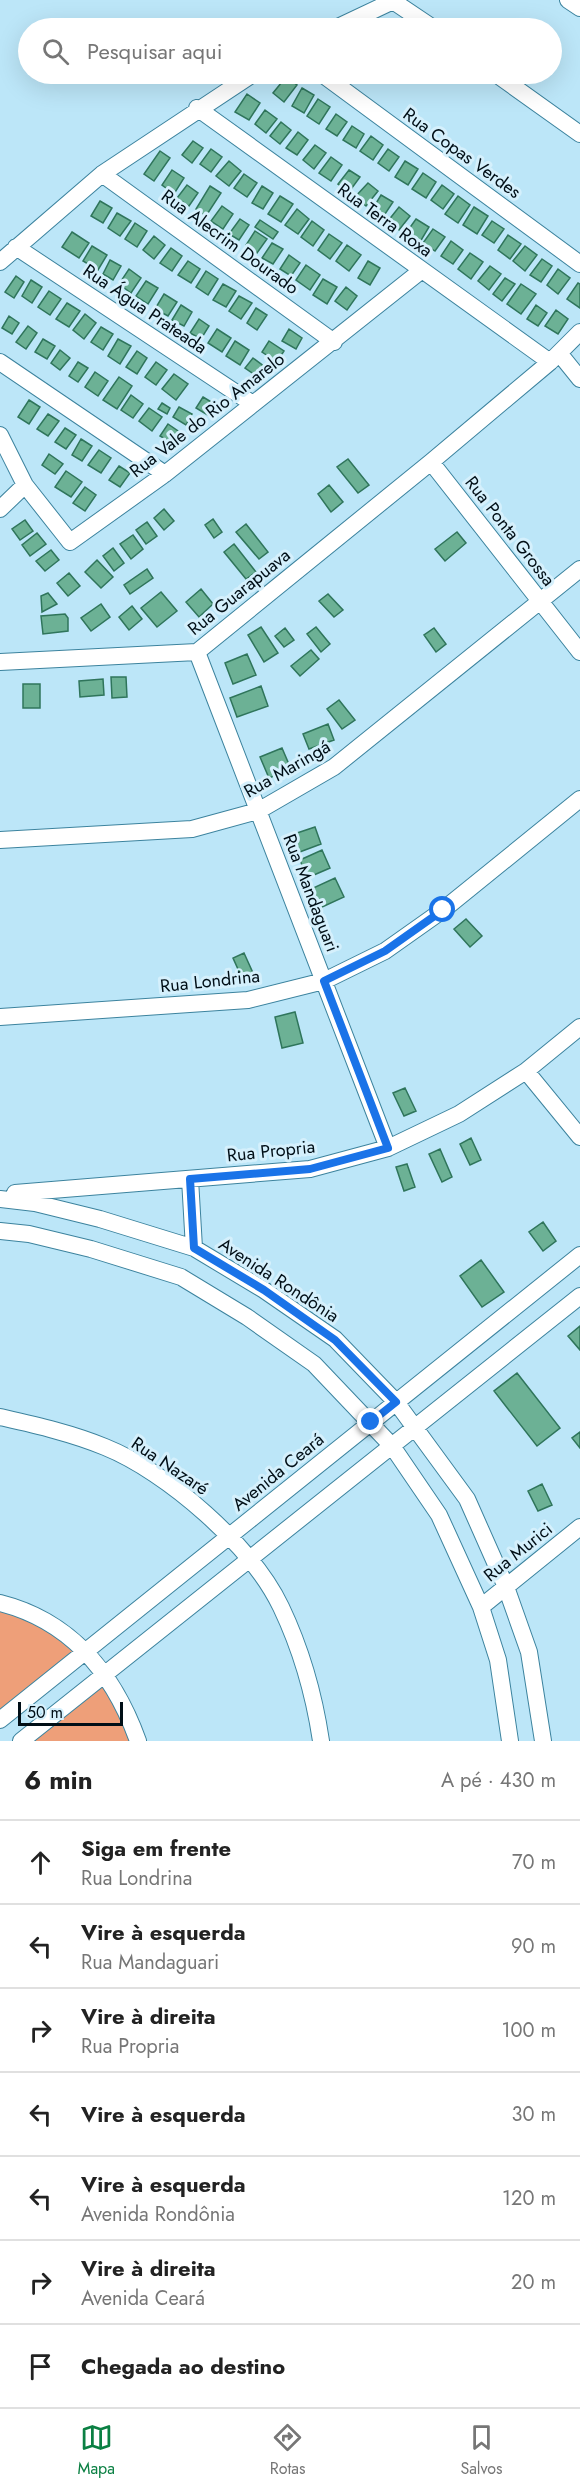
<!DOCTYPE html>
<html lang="pt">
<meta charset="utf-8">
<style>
:root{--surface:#fff;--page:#f2f2f2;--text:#222;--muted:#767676;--line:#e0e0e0;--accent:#0b8043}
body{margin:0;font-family:Jost,sans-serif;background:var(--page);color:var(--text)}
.scale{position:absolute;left:18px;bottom:15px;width:105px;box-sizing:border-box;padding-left:6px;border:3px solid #000e16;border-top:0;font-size:16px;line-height:21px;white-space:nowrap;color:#000e16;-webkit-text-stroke:4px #d5f0fc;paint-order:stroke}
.stop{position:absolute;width:18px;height:18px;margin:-14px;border:4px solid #1a73e8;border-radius:50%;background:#fff}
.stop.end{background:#1a73e8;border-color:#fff;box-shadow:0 2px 6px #0008}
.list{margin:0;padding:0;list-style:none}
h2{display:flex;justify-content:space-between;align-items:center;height:78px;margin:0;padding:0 24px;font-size:26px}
h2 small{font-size:20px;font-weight:400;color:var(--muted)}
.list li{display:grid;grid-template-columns:39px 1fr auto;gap:18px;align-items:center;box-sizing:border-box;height:84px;padding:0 24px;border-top:2px solid var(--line)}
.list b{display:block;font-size:22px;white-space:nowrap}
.list p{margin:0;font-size:20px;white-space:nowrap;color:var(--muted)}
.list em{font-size:20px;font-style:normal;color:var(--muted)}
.icon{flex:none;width:33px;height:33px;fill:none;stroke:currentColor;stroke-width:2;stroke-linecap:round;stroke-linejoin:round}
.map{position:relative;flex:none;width:580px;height:1741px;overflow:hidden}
.search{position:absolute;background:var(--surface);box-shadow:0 6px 24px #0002;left:18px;right:18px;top:18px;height:66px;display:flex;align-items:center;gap:15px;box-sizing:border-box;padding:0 21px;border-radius:33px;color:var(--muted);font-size:22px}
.sheet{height:666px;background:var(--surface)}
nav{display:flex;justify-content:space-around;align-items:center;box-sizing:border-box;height:84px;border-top:2px solid var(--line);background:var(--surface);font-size:16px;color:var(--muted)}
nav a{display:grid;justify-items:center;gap:3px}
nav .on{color:var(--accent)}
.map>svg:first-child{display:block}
.green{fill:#ee9f79}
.building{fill:#6cb195;stroke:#2f755b;stroke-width:1.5}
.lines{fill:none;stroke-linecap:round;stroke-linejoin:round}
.minor-casing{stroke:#3c839e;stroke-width:18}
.minor{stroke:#fff;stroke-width:16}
.route{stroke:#1a73e8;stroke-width:8}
.labels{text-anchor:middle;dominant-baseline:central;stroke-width:6;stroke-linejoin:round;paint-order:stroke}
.street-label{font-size:18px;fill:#000e16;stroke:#d5f0fc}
</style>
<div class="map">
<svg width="580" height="1741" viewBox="0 0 580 1741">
<rect width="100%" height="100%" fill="#bce6f8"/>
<path class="green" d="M0,1607L46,1625L77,1651L0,1712Z
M107,1683L132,1741H30Z"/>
<path class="building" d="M286,77L297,85L284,102L273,93Z
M302,88L314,95L304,113L292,106Z
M247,94L260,103L249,120L235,112Z
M318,99L330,107L319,124L307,116Z
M265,110L277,119L266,133L255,124Z
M336,114L347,122L337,136L326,129Z
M281,122L291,130L280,144L270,136Z
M352,126L364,134L356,148L343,140Z
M298,132L308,140L297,155L286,148Z
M371,136L383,145L373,160L360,151Z
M193,141L203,148L192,163L182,155Z
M315,145L326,153L314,169L303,160Z
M211,149L222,157L211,172L200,164Z
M388,149L399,157L389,171L378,163Z
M160,151L170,158L154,181L144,174Z
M331,157L342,165L331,181L319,173Z
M229,161L241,171L229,186L216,176Z
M405,161L418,169L408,185L395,177Z
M172,170L184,178L174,194L162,185Z
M349,170L360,177L349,192L338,184Z
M423,173L436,182L426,198L412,189Z
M244,174L257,183L247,197L234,188Z
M368,183L378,191L366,206L355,197Z
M187,185L198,193L189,206L177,198Z
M442,185L454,194L443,209L431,200Z
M210,186L221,193L206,216L196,209Z
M262,186L273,193L263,209L252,203Z
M381,195L393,202L383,217L372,210Z
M280,196L293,204L281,222L268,214Z
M458,196L470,205L458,223L445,214Z
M100,201L112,208L103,223L91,216Z
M222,206L233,214L223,229L211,221Z
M399,207L410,216L399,230L388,221Z
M474,207L488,216L477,234L463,225Z
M297,209L309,219L298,234L285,225Z
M117,213L131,221L120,236L108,228Z
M240,219L249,225L239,240L229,234Z
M416,219L429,227L420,242L406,233Z
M260,220L278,232L273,239L255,227Z
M312,221L324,230L313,246L301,237Z
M492,221L504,229L494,243L482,235Z
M135,223L147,231L137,247L125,239Z
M433,229L445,237L435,251L423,243Z
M255,231L267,239L257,253L246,245Z
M72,232L89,243L79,258L62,247Z
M329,234L342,243L330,259L318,250Z
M508,235L521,244L510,259L498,250Z
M154,236L165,245L154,259L143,250Z
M451,241L463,250L453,264L441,256Z
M272,243L283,249L273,264L262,258Z
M347,245L361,255L349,271L336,261Z
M92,246L107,255L98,270L83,261Z
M525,246L537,255L525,271L513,261Z
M171,248L182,256L172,271L160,263Z
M470,253L483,262L471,279L458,269Z
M289,255L300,263L291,276L280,269Z
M542,259L552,266L541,282L530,275Z
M110,260L121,266L113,280L103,274Z
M188,261L200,269L191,283L178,275Z
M368,261L380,268L370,285L358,278Z
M306,265L320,275L310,290L296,280Z
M490,266L501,274L489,290L478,281Z
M129,269L141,278L131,293L119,284Z
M558,269L570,278L558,294L547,285Z
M206,271L218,279L208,295L196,287Z
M16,276L24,282L14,298L5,292Z
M505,278L515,284L502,301L493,294Z
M323,279L337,287L327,304L313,295Z
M31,280L42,287L32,303L22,296Z
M146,281L158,288L148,304L136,296Z
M578,283L580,284V308L567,299Z
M223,284L236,291L226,307L213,300Z
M521,284L536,294L521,314L507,304Z
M346,287L357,296L347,310L335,301Z
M49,291L61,299L50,315L38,307Z
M164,294L177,302L168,316L155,309Z
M239,296L252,303L241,319L229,311Z
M67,303L80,311L69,327L56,319Z
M181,305L192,312L184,326L172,320Z
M536,305L547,313L538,326L527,319Z
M256,308L267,315L257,330L247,323Z
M556,310L568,319L558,334L545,326Z
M85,314L96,323L84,339L73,330Z
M9,316L19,323L12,334L2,328Z
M199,319L209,326L201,339L190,333Z
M28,326L37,333L26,349L16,342Z
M101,327L113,334L103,350L91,342Z
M217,329L231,338L222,352L208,343Z
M289,329L302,338L296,349L282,341Z
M43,339L55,346L47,359L35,352Z
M118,339L131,346L120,364L108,356Z
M235,341L249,350L240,365L226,356Z
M269,341L284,351L277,362L262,352Z
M60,350L70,358L60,370L51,363Z
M137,351L147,358L137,374L126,367Z
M253,358L265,367L258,377L245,368Z
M78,362L88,368L78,382L69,376Z
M156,362L167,370L156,385L145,377Z
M95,372L108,381L98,396L85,387Z
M174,374L188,384L176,400L162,389Z
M119,377L132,386L117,409L103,400Z
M131,395L143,404L133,418L121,410Z
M203,397L218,406L211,417L196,408Z
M29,400L40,407L29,424L18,417Z
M162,403L170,408L167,414L158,409Z
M179,407L192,414L186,425L173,417Z
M149,408L162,417L152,431L139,421Z
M48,414L59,421L48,436L37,429Z
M168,424L181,433L174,444L160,436Z
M65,428L76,435L66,449L55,442Z
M81,439L92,446L82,461L72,455Z
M99,450L111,458L101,473L88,465Z
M49,454L63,464L55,474L42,465Z
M348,459L369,485L358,493L337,467Z
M119,466L130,473L120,487L109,480Z
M66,471L82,482L71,497L55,487Z
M329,485L343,502L331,512L318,494Z
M85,487L96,495L85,511L73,503Z
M164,509L174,521L164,530L154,518Z
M213,519L222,532L214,538L205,525Z
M25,520L33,531L20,540L12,529Z
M147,522L157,536L146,544L136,530Z
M246,524L268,552L259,559L236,532Z
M457,532L466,543L445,561L435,549Z
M37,533L46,544L30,556L22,545Z
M133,535L143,549L131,559L120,544Z
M234,544L256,572L246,579L224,552Z
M113,548L124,563L114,571L103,556Z
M51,550L59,560L45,571L36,561Z
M97,560L113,577L101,588L85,572Z
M147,569L153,578L130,594L124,585Z
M69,573L80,586L68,596L57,583Z
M201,589L213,604L199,617L186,602Z
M161,592L177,611L157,627L141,608Z
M48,593L57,604L42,612L41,596Z
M328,594L343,610L334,617L319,601Z
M101,604L110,617L91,631L81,618Z
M132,606L142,619L129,630L119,617Z
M65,614L68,618V631L43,634L41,616Z
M261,627L278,653L264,662L248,635Z
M316,627L330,644L321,652L307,634Z
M285,628L294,640L284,647L275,636Z
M434,628L446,644L436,652L424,635Z
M311,650L319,659L300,676L291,666Z
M247,654L256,675L233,684L225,663Z
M111,677H126L127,697L112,698Z
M103,679L104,695L80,697L79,681Z
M23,684H40V708H23Z
M261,686L268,706L237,717L230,698Z
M339,700L355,720L342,729L327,709Z
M328,724L334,740L309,749L303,734Z
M282,748L291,769L269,778L260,757Z
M315,827L321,844L297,853L291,835Z
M322,850L330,868L307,878L300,860Z
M335,878L344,897L320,908L311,889Z
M466,919L482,936L470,947L454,929Z
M244,953L253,973L242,978L233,958Z
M295,1012L303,1043L282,1048L275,1017Z
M405,1088L416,1111L404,1116L393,1093Z
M471,1138L481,1160L470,1165L460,1144Z
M440,1149L452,1177L442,1182L429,1154Z
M407,1164L415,1187L404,1191L396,1167Z
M543,1222L556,1241L543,1251L529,1232Z
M481,1260L504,1292L482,1307L460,1276Z
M580,1326V1350L568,1336Z
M517,1373L560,1428L537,1446L494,1391Z
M580,1432V1448L572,1438Z
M542,1484L552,1505L538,1511L528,1491Z"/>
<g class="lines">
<g class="minor-casing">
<path id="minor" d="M568,0L580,8
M393,1L433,28
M336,28L395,0
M322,74L580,264
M496,74L580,134
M197,108L550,362
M102,174L334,342
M16,247L253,404
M0,262L102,174L253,74
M559,353L580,379
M0,362L165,474
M0,435L25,485L70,542L165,474L422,270
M431,462L580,652
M0,509L25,485
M197,652L388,1148
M0,662L197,652L431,462L550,362L580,332
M0,840L192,829L258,811L334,767L580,569
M0,1017L248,1000L324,981L385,951L443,910L580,799
M526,1071L580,1137
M190,1179L194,1248
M15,1193L310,1169L388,1148L459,1114L526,1071L580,1027
M0,1199L35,1203L100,1219L194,1248L264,1290L335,1339L396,1402L467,1499L506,1587L529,1652L543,1741
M0,1231L29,1234L91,1249L181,1277L247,1317L314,1364L392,1446L439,1515L481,1607L498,1660L510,1741
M0,1417C35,1425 71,1433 105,1447C167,1472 252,1546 281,1607C301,1649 314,1694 321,1741
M0,1603C71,1621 114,1674 138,1741
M481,1607L580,1527
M0,1720L580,1255
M21,1741L580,1296"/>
</g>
<use href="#minor" class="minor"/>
</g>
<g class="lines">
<path class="route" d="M371,1422L396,1402L335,1340L264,1290L194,1248L190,1179L310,1169L388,1148L324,981L385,951L443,910"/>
</g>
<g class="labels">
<g class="street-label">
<text transform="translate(462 153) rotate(36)">Rua Copas Verdes</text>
<text transform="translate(385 220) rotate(36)">Rua Terra Roxa</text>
<text transform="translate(230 242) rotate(36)">Rua Alecrim Dourado</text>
<text transform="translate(145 309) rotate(34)">Rua Água Prateada</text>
<text transform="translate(207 415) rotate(-38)">Rua Vale do Rio Amarelo</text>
<text transform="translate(510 531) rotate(52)">Rua Ponta Grossa</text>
<text transform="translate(239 592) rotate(-39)">Rua Guarapuava</text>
<text transform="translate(287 769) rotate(-30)">Rua Maringá</text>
<text transform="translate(311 893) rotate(69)">Rua Mandaguari</text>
<text transform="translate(210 981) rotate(-6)">Rua Londrina</text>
<text transform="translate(271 1151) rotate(-6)">Rua Propria</text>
<text transform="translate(279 1280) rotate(33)">Avenida Rondônia</text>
<text transform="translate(170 1466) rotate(34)">Rua Nazaré</text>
<text transform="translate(278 1472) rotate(-39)">Avenida Ceará</text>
<text transform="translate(518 1552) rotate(-39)">Rua Murici</text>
</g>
</g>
</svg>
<div class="scale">50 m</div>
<div class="stop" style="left:443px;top:910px"></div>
<div class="stop end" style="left:371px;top:1422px"></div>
<div class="search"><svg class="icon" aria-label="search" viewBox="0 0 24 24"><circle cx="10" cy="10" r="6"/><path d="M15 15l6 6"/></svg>Pesquisar aqui</div>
</div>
<section class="sheet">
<h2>6 min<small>A pé · 430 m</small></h2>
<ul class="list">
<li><svg class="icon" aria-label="ahead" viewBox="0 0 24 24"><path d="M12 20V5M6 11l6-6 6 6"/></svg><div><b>Siga em frente</b><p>Rua Londrina</p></div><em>70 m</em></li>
<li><svg class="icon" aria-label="left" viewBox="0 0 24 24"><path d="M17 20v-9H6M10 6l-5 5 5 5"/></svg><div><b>Vire à esquerda</b><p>Rua Mandaguari</p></div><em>90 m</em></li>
<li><svg class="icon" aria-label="right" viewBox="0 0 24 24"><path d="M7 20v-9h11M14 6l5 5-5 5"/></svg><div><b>Vire à direita</b><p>Rua Propria</p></div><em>100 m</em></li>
<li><svg class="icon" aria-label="left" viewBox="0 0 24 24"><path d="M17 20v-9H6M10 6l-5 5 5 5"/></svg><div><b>Vire à esquerda</b></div><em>30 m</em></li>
<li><svg class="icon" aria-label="left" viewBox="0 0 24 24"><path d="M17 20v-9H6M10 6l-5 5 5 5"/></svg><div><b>Vire à esquerda</b><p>Avenida Rondônia</p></div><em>120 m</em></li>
<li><svg class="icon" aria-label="right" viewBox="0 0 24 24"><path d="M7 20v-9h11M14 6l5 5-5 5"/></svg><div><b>Vire à direita</b><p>Avenida Ceará</p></div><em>20 m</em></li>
<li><svg class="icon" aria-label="arrive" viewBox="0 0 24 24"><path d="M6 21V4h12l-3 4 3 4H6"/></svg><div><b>Chegada ao destino</b></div></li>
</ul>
</section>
<nav>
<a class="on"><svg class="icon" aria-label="map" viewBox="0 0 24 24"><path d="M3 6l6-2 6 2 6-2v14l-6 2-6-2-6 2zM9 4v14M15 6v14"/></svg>Mapa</a>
<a><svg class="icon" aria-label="directions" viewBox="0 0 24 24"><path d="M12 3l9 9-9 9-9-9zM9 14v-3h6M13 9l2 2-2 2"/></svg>Rotas</a>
<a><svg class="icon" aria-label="saved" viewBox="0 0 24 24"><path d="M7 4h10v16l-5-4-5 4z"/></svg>Salvos</a>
</nav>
